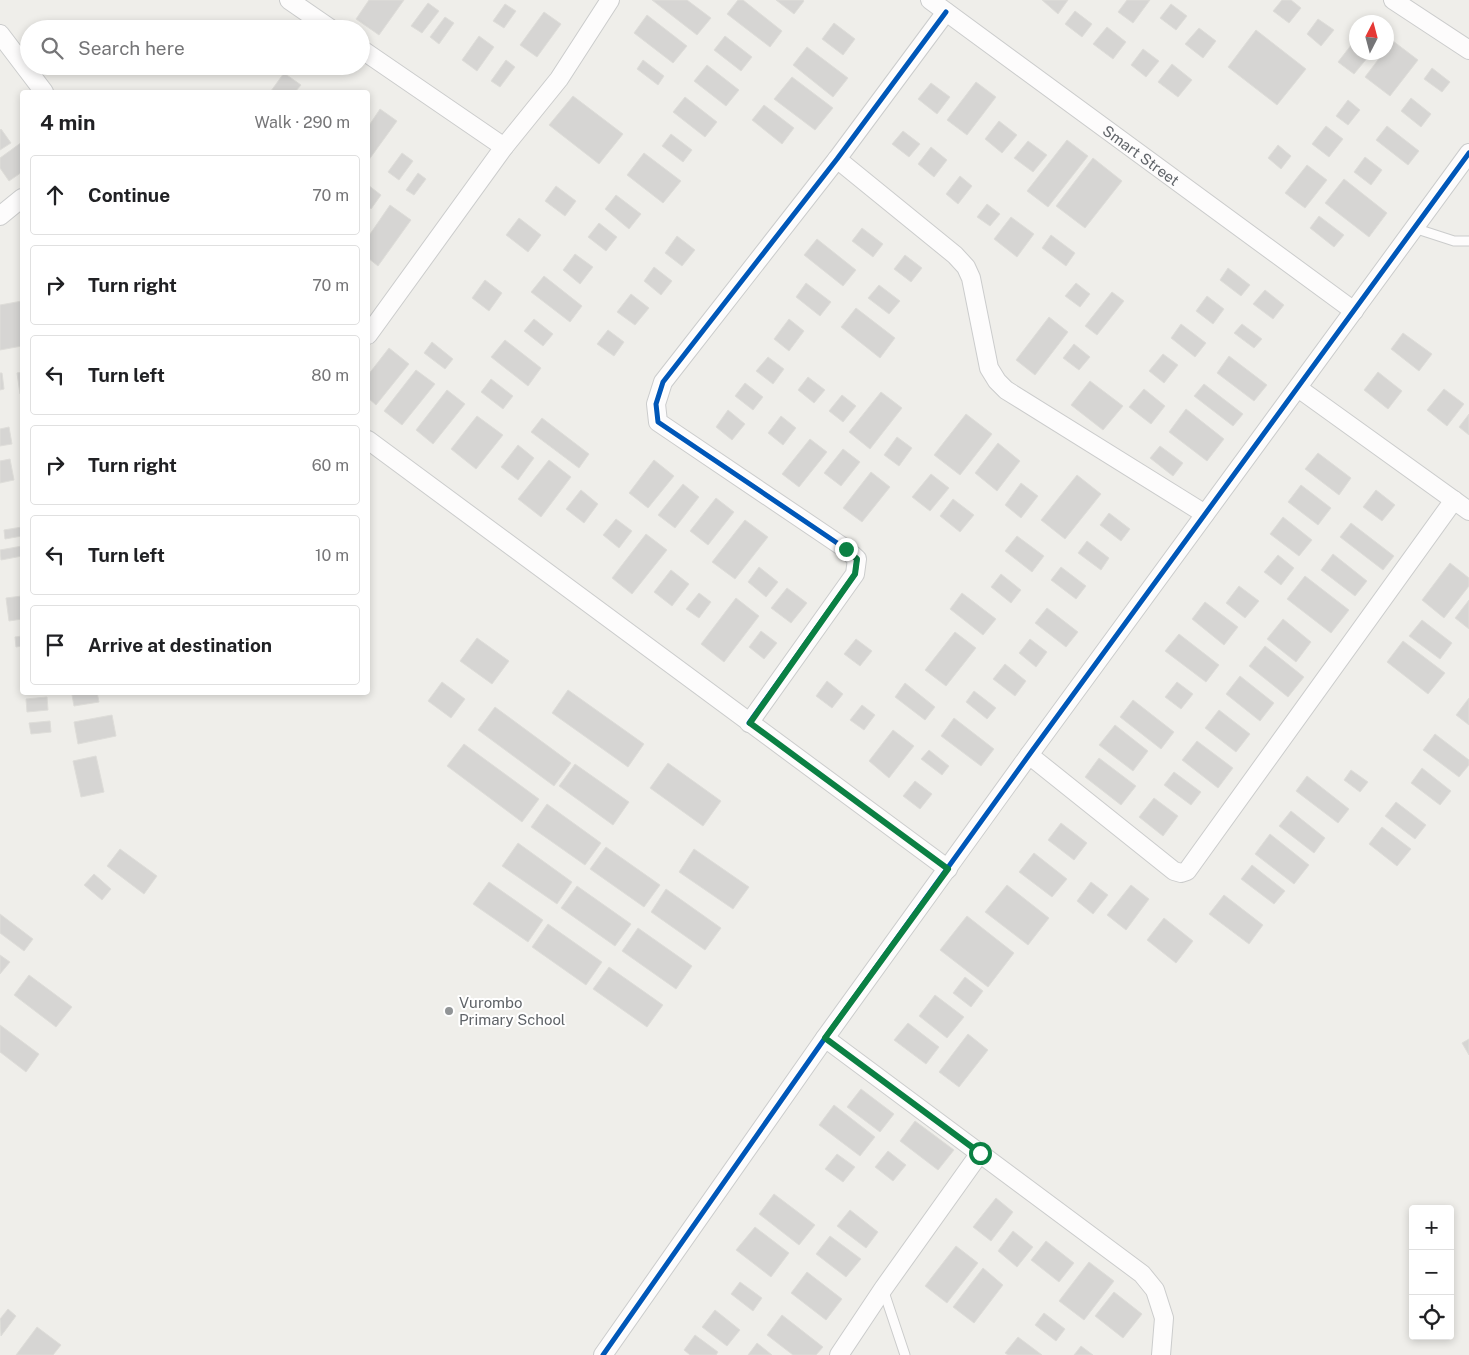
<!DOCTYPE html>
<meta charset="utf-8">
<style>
:root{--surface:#fff;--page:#f2f2f2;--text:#202124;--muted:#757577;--line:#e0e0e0}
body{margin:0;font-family:"Public Sans",sans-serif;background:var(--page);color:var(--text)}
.controls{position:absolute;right:15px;bottom:15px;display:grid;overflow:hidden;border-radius:5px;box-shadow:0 2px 8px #0003}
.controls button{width:45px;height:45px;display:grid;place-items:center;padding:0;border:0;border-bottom:1px solid var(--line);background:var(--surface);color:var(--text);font:25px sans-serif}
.compass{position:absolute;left:1349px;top:15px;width:45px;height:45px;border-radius:50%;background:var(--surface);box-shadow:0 2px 8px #0003;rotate:6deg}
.stop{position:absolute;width:15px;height:15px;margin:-11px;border:4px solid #0b8043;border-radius:50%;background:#fff}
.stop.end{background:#0b8043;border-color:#fff;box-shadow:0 1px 5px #0008}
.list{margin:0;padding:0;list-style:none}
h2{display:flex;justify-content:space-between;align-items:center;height:65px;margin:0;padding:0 20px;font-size:21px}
h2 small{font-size:16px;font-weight:400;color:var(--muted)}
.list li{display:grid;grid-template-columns:32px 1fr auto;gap:15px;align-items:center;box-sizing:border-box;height:80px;margin:0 10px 10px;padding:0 10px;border:1px solid var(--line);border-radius:5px}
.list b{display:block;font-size:19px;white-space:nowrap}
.list em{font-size:16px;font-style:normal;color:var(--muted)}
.icon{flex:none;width:28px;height:28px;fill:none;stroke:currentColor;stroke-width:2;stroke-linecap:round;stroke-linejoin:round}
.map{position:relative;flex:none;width:1469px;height:1355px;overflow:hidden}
.search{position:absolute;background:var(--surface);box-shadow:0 2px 8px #0003;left:20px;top:20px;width:350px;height:55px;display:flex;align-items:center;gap:12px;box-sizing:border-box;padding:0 18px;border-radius:28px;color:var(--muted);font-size:19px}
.panel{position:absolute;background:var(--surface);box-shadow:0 2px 8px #0003;left:20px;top:90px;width:350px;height:605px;border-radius:5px}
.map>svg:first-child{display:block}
.building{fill:#d6d5d3;stroke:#deddd9}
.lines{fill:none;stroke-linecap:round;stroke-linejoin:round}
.service-casing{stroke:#cbcccc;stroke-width:11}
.minor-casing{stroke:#cbcccc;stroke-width:20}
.service{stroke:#fdfcfc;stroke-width:9}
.minor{stroke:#fdfcfc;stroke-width:18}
.cycleway-casing{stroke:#fff;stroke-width:8}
.cycleway{stroke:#0057b8;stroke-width:5}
.route{stroke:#0b8043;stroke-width:6}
.poi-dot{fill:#919496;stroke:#fff;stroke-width:2}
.labels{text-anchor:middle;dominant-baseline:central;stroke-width:4;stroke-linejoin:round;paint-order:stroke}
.street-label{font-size:15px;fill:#5f6368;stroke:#fff}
.poi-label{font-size:15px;fill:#5f6368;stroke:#fff;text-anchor:start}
</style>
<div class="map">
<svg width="1469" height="1355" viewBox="0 0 1469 1355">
<rect width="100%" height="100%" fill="#efeeea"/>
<path class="building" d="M369,0H404L379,35L356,19Z
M652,0H687L711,18L697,35Z
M738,0H743L782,31L770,47L727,14Z
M776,0H803L804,1L794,14Z
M1042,0H1068L1058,14Z
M1127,0H1150L1133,23L1118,12Z
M1282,0H1291L1301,8L1289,23L1273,11Z
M428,3L439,11L422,33L411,26Z
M505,4L516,11L504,28L493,21Z
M1171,4L1187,16L1176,30L1160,18Z
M1075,11L1092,24L1082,37L1065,24Z
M544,12L561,24L537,57L520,45Z
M647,15L687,46L673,63L634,33Z
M445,17L454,23L439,44L430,37Z
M1318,19L1334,30L1321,46L1307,34Z
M834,23L855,39L843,55L822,39Z
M1107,27L1126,42L1113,59L1093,44Z
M1199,28L1216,41L1203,58L1185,44Z
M1256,30L1306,69L1277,105L1228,67Z
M479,36L494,47L477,71L462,60Z
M725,36L752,57L741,71L714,50Z
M1393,41L1418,60L1390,96L1365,77L1384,52H1386V49Z
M1352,44L1356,48V52H1362L1368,57L1354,74L1338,62Z
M807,47L848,78L833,97L793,65Z
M1143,49L1159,61L1146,77L1131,65Z
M506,60L515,67L500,87L491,81Z
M643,60L664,76L658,85L637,69Z
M1172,64L1192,80L1178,97L1158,82Z
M707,65L739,90L726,106L694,81Z
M1432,68L1450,82L1442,92L1424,79Z
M284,73L301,85L295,92H272L271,91Z
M792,77L833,108L815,130L774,99Z
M976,82L996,97L967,135L947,120Z
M931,83L950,97L937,114L918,99Z
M573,96L623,134L599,164L549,125Z
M685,97L717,122L705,137L673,112Z
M1411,98L1431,114L1421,127L1401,111Z
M1348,100L1360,110L1348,125L1336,116Z
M764,105L794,128L782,144L752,120Z
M380,109L397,121L368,161V127Z
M999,121L1017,135L1002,153L985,139Z
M1326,126L1343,139L1329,157L1312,144Z
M1387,126L1419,151L1408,165L1376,140Z
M1,129L11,143L0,150V130Z
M903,131L920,144L909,157L892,144Z
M671,134L692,150L683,162L662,146Z
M1067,140L1088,156L1048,207L1027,191Z
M1028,141L1047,155L1033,172L1014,158Z
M22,142V172L9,181L0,168V158Z
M1278,145L1291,156L1281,169L1268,158Z
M931,147L947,160L934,177L918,164Z
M402,153L413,161L399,180L388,172Z
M644,153L681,181L663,203L627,175Z
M1365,157L1382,170L1371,185L1354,172Z
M1093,158L1122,181L1085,228L1056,206Z
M1307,165L1327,180L1305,208L1285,193Z
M418,173L426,179L414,195L406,190Z
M960,176L972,186L958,204L946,194Z
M1344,179L1387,213L1369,237L1325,203Z
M368,185L381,195L371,209L368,206Z
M556,186L576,201L565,216L545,201Z
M616,195L641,214L629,229L605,209Z
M987,204L1000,214L990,226L977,217Z
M390,205L411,220L378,266L368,258V237Z
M1319,216L1344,235L1334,247L1310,228Z
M1011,217L1034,234L1017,257L994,239Z
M519,218L541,235L528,252L506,235Z
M599,223L617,237L606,251L588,237Z
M862,228L883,244L873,257L852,241Z
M1051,235L1075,253L1066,266L1042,248Z
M677,236L695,250L682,266L665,253Z
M817,239L856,270L843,286L804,255Z
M575,254L593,267L580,284L563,270Z
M905,255L922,268L911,282L894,269Z
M654,267L672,281L661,295L644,281Z
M1228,268L1250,285L1241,296L1220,280Z
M544,276L582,306L570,322L531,292Z
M485,280L502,293L489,311L472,298Z
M806,283L831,302L820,316L796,297Z
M1076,283L1090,294L1080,307L1065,296Z
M879,285L900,301L889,314L868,298Z
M1265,290L1284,305L1273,319L1253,304Z
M1112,292L1124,301L1097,335L1085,326Z
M631,294L649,308L635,325L617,312Z
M1207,296L1224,309L1213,324L1196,311Z
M22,301V346L0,350V305Z
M856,308L895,338L880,358L841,327Z
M1049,317L1068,332L1035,375L1016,360Z
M534,319L553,334L543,346L524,331Z
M789,319L804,331L789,351L774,339Z
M1181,324L1206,343L1195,357L1171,338Z
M1242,324L1262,339L1254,348L1234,333Z
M608,330L624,342L614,356L597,344Z
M1403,333L1432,354L1419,371L1391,349Z
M505,340L541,368L528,386L491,357Z
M432,342L453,359L445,369L424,353Z
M1074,344L1090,357L1079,370L1063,358Z
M389,348L409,364L376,405L368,398V375Z
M1163,354L1178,365L1164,383L1149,371Z
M1229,356L1267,385L1254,401L1217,373Z
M768,357L784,369L773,384L756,371Z
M416,370L435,384L402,425L384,411Z
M22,372V394H20L17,373Z
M1378,372L1402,391L1388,409L1364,390Z
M0,373H2L4,389L0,390Z
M808,377L825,390L814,403L798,390Z
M491,379L513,396L503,409L481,392Z
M1090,381L1123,406L1103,430L1071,405Z
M745,383L763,397L753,410L735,396Z
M1204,384L1243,414L1233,426L1194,396Z
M1144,389L1165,406L1151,424L1129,407Z
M1444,389L1464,404L1447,426L1427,410Z
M447,390L465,404L433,444L416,430Z
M881,392L902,408L870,449L849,432Z
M842,395L856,406L843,422L829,411Z
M1186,409L1224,439L1207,461L1169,432Z
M728,410L745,424L732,440L716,427Z
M966,414L992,434L960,475L934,455Z
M1469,414V435L1459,427Z
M477,416L503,435L476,469L451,449Z
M781,416L796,428L783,445L768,433Z
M542,418L589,454L579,468L531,432Z
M9,427L12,444L0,446V429Z
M897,437L912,448L899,466L884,455Z
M810,439L827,452L799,487L782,474Z
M998,443L1020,461L997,491L975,473Z
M518,445L534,458L518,480L501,467Z
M1160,446L1183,463L1173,476L1150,458Z
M843,449L860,462L841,486L824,473Z
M1318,453L1351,478L1339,495L1305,469Z
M10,459L14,480L0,483V461Z
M549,460L571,477L541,517L518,499Z
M654,460L674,476L648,508L629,493Z
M871,472L890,487L862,522L843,508Z
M931,474L949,488L930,511L912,497Z
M1077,475L1101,494L1065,539L1041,520Z
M1021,483L1038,496L1021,518L1005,505Z
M683,484L699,497L675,528L658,515Z
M1301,485L1331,508L1318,525L1288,502Z
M581,490L598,504L584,523L566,509Z
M1376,490L1395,505L1382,521L1363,507Z
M716,498L734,512L708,545L690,531Z
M953,499L974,515L960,532L940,516Z
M1109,513L1130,529L1121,541L1100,525Z
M1283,517L1312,540L1299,556L1270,534Z
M616,519L632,531L619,548L603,535Z
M745,520L768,537L735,579L712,562Z
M1351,523L1394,556L1383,570L1340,537Z
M22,527V536L5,539L4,530Z
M646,534L667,550L632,594L612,578Z
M1017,536L1044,556L1032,572L1005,551Z
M1087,541L1109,558L1101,570L1078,553Z
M22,546V556L1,560L0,550Z
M1333,554L1367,581L1355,596L1321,570Z
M1278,555L1294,568L1281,585L1264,572Z
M1450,563L1469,578V586L1444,618L1422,600Z
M759,567L778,582L766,597L748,582Z
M1061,567L1086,586L1076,599L1051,580Z
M671,570L689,584L672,606L654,592Z
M1001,574L1021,590L1011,603L991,587Z
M1305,576L1349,610L1331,633L1287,599Z
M1239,586L1259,601L1245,618L1226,603Z
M787,588L807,603L791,623L771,608Z
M699,593L711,602L699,618L686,609Z
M962,593L996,619L983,635L950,609Z
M22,596V619L9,621L6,598Z
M736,598L759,616L724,662L701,644Z
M1469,600V629L1455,618Z
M1205,602L1238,627L1224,645L1192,619Z
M1047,608L1078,632L1066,647L1035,623Z
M1283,619L1311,642L1296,662L1267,639Z
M1422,620L1452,643L1440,659L1409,636Z
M761,631L777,643L764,659L749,647Z
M955,632L976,648L946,686L925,670Z
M1179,634L1219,665L1206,682L1165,651Z
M22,636V646L16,647L15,637Z
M477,638L509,661L492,684L460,661Z
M856,639L872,651L860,666L844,654Z
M1030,639L1047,652L1036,667L1019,653Z
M1403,641L1445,673L1428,694L1387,662Z
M1265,646L1304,677L1288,697L1249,666Z
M1005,664L1026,681L1015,696L993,679Z
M1240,676L1274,703L1260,721L1226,694Z
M827,681L843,694L832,708L816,696Z
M442,682L465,699L451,718L428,701Z
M1177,682L1193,694L1181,709L1165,697Z
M905,683L935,707L925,720L895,697Z
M568,690L644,744L628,767L552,713Z
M974,691L996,708L987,719L966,702Z
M91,692H97L99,702L74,706L72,695Z
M47,697L48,710L27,712L26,699Z
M1469,698V725L1456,715Z
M1133,700L1174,732L1161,749L1120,717Z
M862,705L875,715L864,730L850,720Z
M495,707L571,763L554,786L478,730Z
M1219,710L1250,734L1236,752L1205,728Z
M112,715L116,736L78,744L74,722Z
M954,718L994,749L981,766L941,736Z
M50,721L51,732L31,734L29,723Z
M1115,725L1148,751L1133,771L1099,745Z
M893,730L914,746L889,778L869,761Z
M1435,734L1469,760V765L1459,777L1423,750Z
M1197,741L1233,768L1218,788L1182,760Z
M464,744L539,799L522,822L447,766Z
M929,750L949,766L942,775L921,759Z
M96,756L104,792L81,797L73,761Z
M1099,758L1136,786L1121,805L1085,777Z
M668,763L721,801L703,826L650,788Z
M575,764L629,802L613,825L559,786Z
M1422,768L1451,791L1440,805L1411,783Z
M1351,770L1368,782L1360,792L1344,780Z
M1174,772L1201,792L1191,805L1164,785Z
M1307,776L1349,809L1338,823L1296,791Z
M915,781L932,794L920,809L903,796Z
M1154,798L1178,816L1163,836L1139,817Z
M1396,802L1426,825L1415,839L1385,816Z
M547,804L601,843L585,865L531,827Z
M1291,811L1325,838L1314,853L1279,826Z
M1061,823L1087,843L1074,860L1048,840Z
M1382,827L1411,849L1397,866L1369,844Z
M1270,834L1309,865L1294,884L1255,854Z
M518,843L572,882L557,904L502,866Z
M606,847L660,885L644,907L590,869Z
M120,849L157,876L144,894L107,866Z
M694,849L749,887L733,909L679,872Z
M1034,853L1067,879L1052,897L1019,872Z
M1252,865L1285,891L1274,904L1241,879Z
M94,874L111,889L102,900L84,885Z
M489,882L543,920L528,942L473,904Z
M1091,882L1108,895L1093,914L1077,901Z
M1007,885L1049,918L1028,945L985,912Z
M1131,885L1149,899L1126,930L1107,915Z
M577,886L631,924L615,946L561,908Z
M666,889L721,928L705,950L651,912Z
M1224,895L1263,925L1249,944L1209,914Z
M0,914L33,939L24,951L0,933Z
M967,916L1014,953L988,987L940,950Z
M1164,918L1193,941L1176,963L1147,940Z
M548,924L602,962L586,985L532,947Z
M638,928L692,966L676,989L622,951Z
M0,955L10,962L0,974Z
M609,967L663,1005L647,1027L593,989Z
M29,975L72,1007L56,1027L14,995Z
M965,977L983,991L971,1007L953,993Z
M935,995L964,1017L947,1038L919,1016Z
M908,1023L939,1047L926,1064L894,1040Z
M0,1025L39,1054L26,1072L0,1052Z
M968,1034L988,1050L959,1087L939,1072Z
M1469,1039V1055L1462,1043Z
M861,1089L894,1114L880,1132L847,1107Z
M834,1105L875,1137L860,1156L819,1125Z
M915,1121L954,1150L938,1170L900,1141Z
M888,1151L906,1165L893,1181L875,1167Z
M837,1154L855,1167L843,1182L825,1169Z
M774,1194L815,1225L799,1245L759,1214Z
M996,1198L1013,1212L991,1241L973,1227Z
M850,1210L878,1232L866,1248L837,1226Z
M755,1227L789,1253L771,1277L736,1250Z
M1013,1231L1033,1247L1017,1267L998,1251Z
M830,1236L861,1259L846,1277L816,1254Z
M1046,1241L1074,1263L1059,1282L1031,1260Z
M956,1246L978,1263L947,1303L925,1286Z
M1089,1262L1114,1281L1084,1320L1059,1301Z
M983,1268L1003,1285L974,1323L953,1307Z
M807,1272L842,1299L826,1320L791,1293Z
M740,1282L762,1298L753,1311L731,1294Z
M1114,1292L1142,1314L1123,1338L1095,1316Z
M8,1309L16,1316L1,1336L0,1319Z
M715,1310L740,1330L727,1346L702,1327Z
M1044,1313L1065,1329L1056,1341L1035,1325Z
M782,1315L823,1347L816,1355H793L767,1335Z
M37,1327L61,1345L53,1355H16Z
M695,1335L718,1352L716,1355H690L684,1350Z
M1018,1337L1042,1355H1008L1005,1353Z
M757,1343L772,1355H748Z
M1081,1346L1093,1355H1074Z"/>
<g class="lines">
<g class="service-casing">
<path id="service" d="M1414,228L1454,241H1469
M883,1289L905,1355"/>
</g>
<g class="minor-casing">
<g id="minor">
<path d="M289,0L331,29"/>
<path id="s1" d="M930,0L1354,311"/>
<path d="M1393,0L1469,50"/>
<path d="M0,34L44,92"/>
<path d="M361,49L504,147"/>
<path d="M837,159L955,255L966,267L971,278L989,368L997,381L1006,390L1205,514"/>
<path d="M0,216L22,198"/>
<path d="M368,335L504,147L559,79L610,0"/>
<path d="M1298,388L1469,511"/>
<path d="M368,440L948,869"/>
<path d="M749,723L855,574L857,559L846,549L658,422L656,404L663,382L837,159L946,12"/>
<path d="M1029,755L1174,871L1181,873L1187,871L1454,500"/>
<path d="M825,1038L1142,1274L1155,1290L1164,1318L1161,1355"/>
<path d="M603,1355L825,1038L1029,755L1469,153"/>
<path d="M839,1355L883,1289L980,1153"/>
</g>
</g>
<use href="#service" class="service"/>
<use href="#minor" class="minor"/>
<g class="cycleway-casing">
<path id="cycleway" d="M749,723L855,574L857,559L846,549L658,422L656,404L663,382L837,159L946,12
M603,1355L825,1038L1029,755L1469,153"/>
</g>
<use href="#cycleway" class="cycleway"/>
</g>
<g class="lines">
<path class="route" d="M846,549L857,559L855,574L750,723L948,869L825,1038L980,1153"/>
</g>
<circle class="poi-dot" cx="449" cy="1011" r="5"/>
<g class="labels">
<g class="street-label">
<text stroke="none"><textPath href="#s1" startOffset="262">Smart Street</textPath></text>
</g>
<g class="poi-label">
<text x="459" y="1002">Vurombo<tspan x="459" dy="17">Primary School</tspan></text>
</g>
</g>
</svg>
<div class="controls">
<button>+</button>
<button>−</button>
<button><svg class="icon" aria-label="locate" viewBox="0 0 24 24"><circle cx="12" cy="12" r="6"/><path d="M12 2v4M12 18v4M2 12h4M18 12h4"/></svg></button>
</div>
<svg class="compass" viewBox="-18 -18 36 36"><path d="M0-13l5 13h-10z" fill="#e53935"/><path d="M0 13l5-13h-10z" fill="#757577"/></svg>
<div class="stop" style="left:980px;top:1153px"></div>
<div class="stop end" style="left:846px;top:549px"></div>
<div class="search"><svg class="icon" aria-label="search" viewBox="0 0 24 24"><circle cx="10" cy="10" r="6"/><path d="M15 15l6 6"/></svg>Search here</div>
<section class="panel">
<h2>4 min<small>Walk · 290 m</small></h2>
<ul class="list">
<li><svg class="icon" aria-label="ahead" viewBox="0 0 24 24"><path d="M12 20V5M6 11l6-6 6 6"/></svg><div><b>Continue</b></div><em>70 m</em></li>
<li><svg class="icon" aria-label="right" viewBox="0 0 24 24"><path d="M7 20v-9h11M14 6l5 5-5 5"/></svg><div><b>Turn right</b></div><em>70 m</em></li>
<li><svg class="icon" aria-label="left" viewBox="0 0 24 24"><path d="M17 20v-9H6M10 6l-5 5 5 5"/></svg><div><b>Turn left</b></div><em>80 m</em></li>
<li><svg class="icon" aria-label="right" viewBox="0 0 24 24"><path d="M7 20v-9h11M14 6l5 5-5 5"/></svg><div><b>Turn right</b></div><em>60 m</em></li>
<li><svg class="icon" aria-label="left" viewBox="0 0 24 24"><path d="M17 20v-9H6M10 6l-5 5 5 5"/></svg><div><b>Turn left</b></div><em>10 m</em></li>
<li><svg class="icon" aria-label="arrive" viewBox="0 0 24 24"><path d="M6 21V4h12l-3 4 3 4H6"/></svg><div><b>Arrive at destination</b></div></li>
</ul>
</section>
</div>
